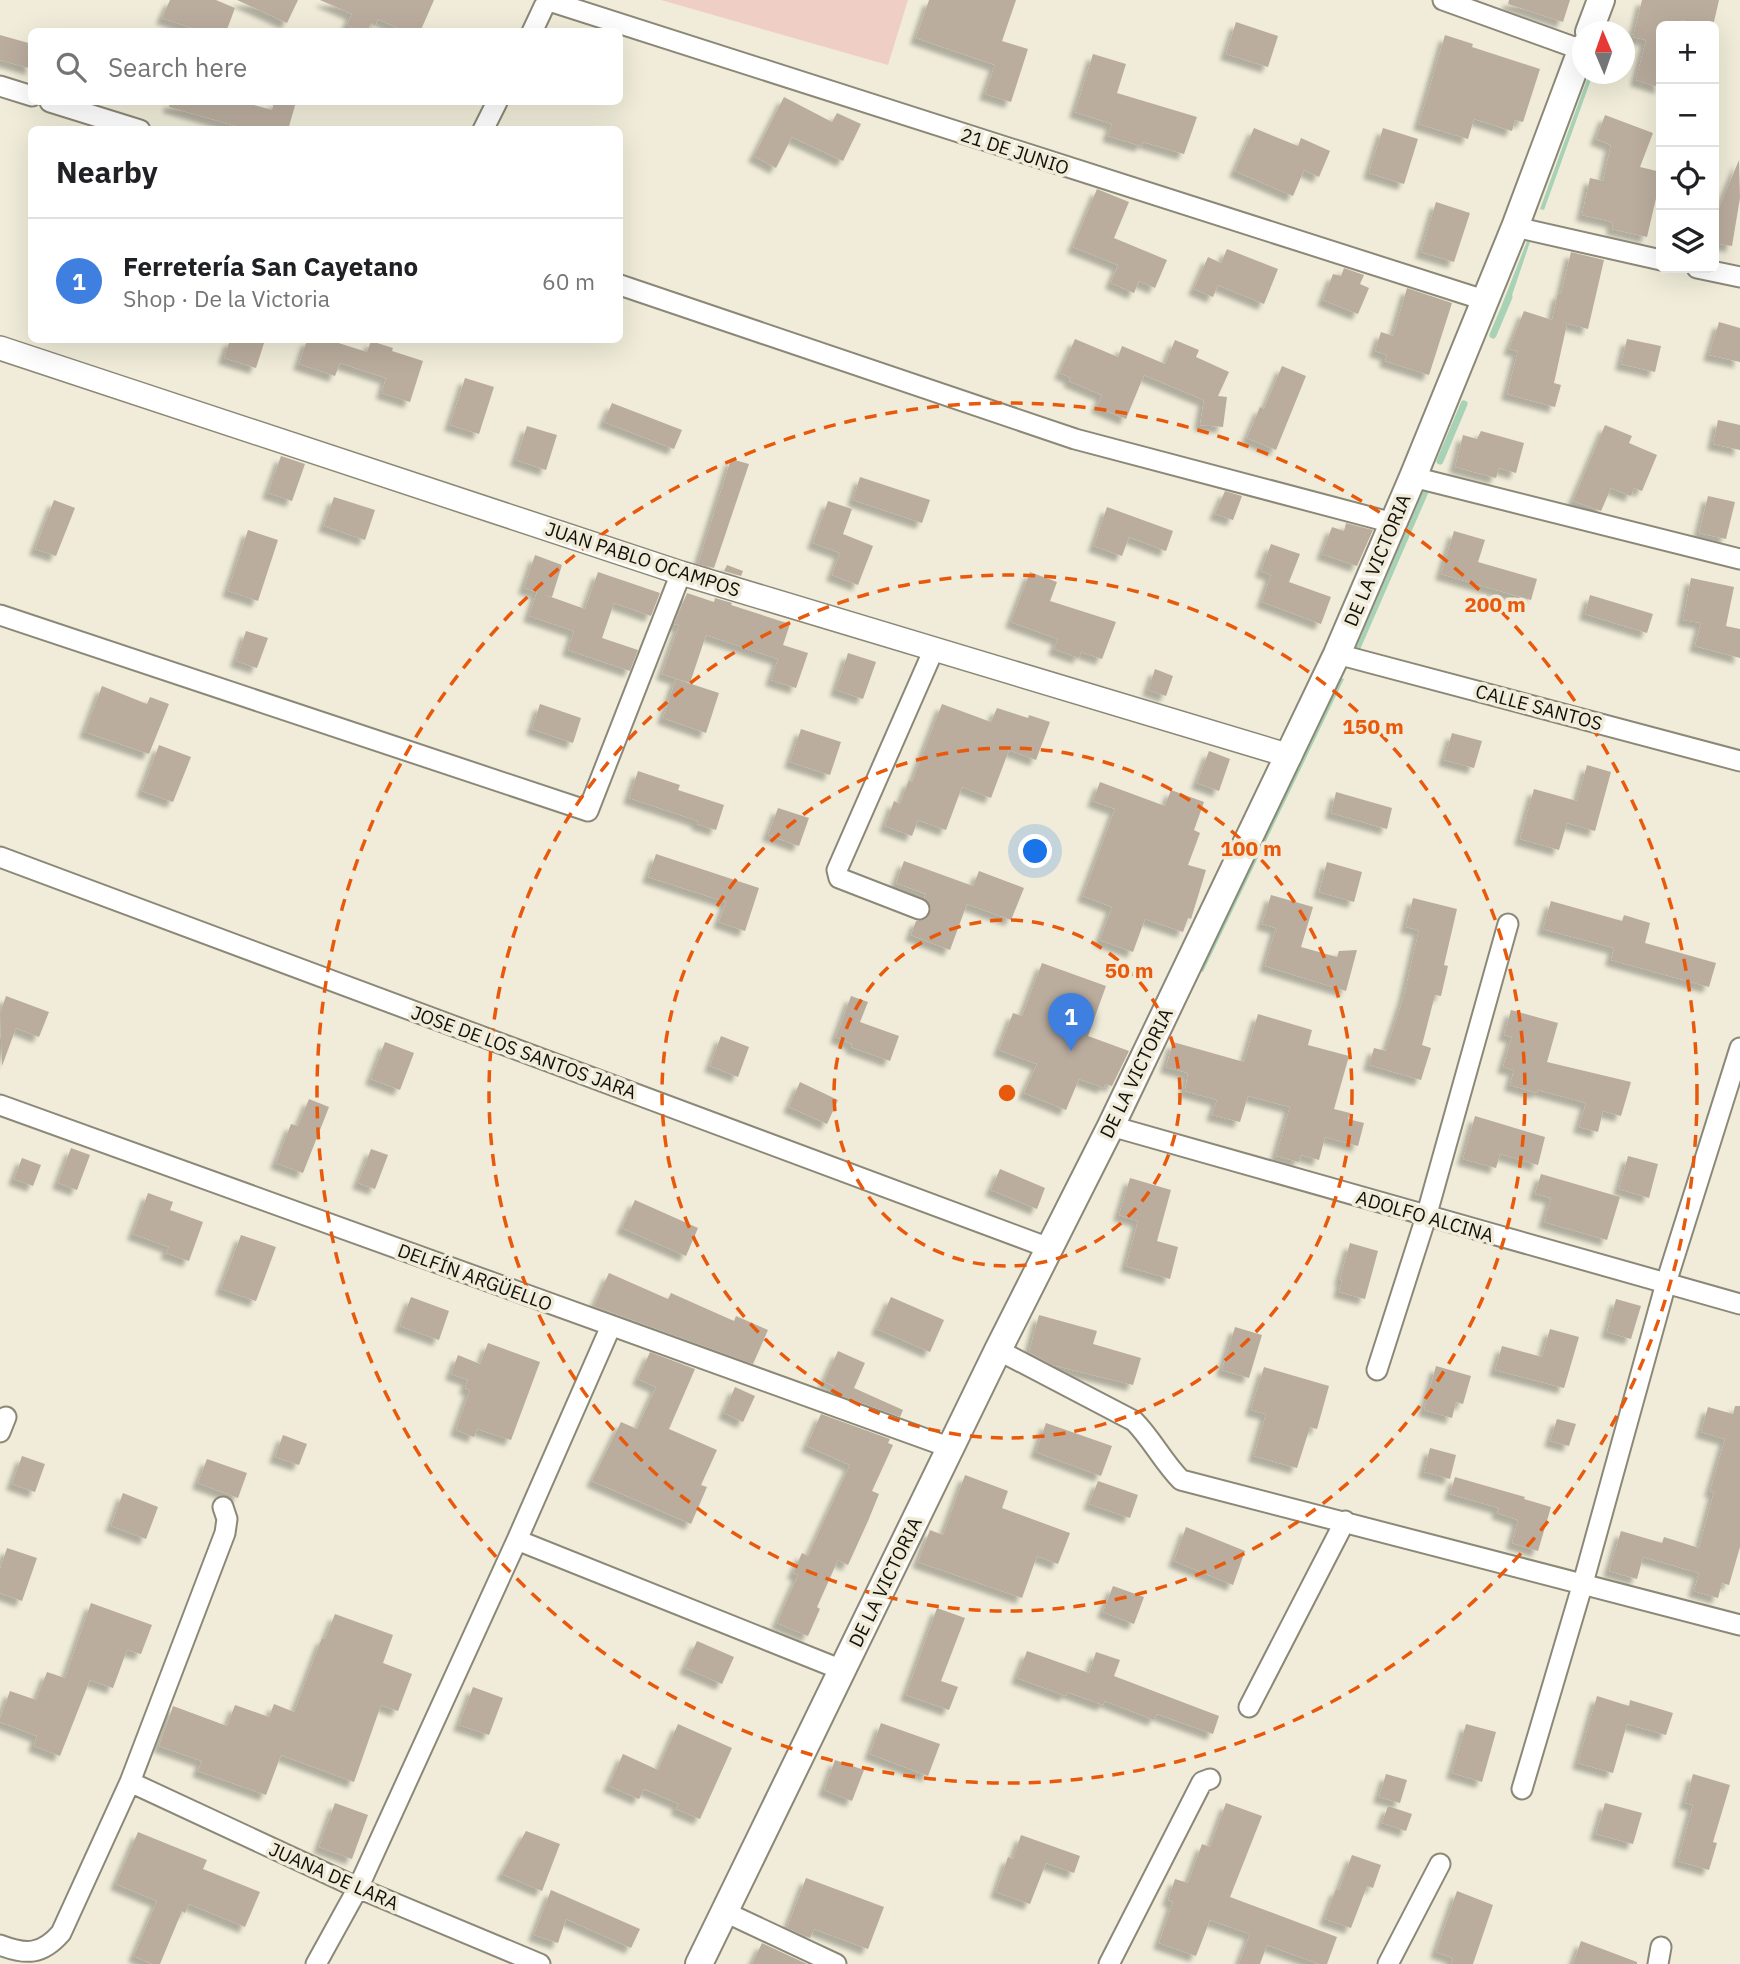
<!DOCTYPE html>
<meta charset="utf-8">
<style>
:root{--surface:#fff;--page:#f6f6f6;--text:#202124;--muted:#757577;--line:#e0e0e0;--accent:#924abd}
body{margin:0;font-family:"IBM Plex Sans",sans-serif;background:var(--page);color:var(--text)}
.controls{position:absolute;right:21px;top:21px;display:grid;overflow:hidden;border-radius:10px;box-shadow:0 7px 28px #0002}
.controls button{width:63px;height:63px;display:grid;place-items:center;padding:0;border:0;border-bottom:2px solid var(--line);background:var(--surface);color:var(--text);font:35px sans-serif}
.compass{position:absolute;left:1572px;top:21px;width:63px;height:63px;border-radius:50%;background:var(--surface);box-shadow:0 7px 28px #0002;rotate:358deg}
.you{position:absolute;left:1036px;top:852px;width:24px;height:24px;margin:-18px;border:5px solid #fff;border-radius:50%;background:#1a73e8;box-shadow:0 0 0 10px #1a73e833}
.badge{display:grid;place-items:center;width:46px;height:46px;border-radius:50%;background:var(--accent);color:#fff;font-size:23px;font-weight:700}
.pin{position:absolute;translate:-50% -58px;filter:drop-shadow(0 2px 4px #0008)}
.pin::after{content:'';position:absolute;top:37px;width:24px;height:21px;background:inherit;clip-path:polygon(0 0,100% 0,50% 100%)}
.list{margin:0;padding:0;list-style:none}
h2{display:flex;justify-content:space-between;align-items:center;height:91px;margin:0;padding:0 28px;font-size:30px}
h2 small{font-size:23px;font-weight:400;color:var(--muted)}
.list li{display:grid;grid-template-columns:46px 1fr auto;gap:21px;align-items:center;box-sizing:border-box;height:126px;padding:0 28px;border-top:2px solid var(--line)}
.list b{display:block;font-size:26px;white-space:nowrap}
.list p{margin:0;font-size:23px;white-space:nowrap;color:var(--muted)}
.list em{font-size:23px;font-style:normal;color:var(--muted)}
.icon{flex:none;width:38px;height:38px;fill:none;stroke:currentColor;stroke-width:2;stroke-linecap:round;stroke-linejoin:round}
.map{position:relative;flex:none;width:1740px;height:1964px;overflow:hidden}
.search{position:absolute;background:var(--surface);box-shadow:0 7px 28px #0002;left:28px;top:28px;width:595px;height:77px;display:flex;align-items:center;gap:18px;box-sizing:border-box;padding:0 24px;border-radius:10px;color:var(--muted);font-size:26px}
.panel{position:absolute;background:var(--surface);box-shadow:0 7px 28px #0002;left:28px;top:126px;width:595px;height:217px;border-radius:10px}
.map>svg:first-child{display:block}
.green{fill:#efcfc5}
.water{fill:#a7d2b6}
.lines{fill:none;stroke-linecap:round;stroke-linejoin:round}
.stream{stroke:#a7d2b6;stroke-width:7}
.building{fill:#baad9e;filter:url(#shadow)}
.minor-casing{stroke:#8c8877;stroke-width:23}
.tertiary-casing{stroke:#8c8877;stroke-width:26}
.secondary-casing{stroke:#8c8877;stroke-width:30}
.minor{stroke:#fff;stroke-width:19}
.tertiary{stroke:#fff;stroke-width:23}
.secondary{stroke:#fff;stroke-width:26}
.ring{fill:none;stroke:#e8590c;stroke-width:3.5;stroke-dasharray:12 9}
.labels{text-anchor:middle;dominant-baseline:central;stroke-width:7;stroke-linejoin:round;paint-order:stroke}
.street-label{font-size:19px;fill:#11100a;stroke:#f0ecd9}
.centre{fill:#e8590c;stroke:#f0ecd9;stroke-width:3.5}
.ring-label{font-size:21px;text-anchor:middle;font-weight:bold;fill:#e8590c;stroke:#f0ecd9;stroke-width:7;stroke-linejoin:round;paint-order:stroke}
</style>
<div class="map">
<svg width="1740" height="1964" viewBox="0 0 1740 1964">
<defs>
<filter id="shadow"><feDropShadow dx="-6" dy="6" stdDeviation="2" flood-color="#0004"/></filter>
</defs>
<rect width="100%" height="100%" fill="#f0ecd9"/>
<path class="green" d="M661,0H908L888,65Z"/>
<path class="water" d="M1589,74H1593L1544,210L1540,209Z
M1527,241L1530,242L1508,307L1502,305Z
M1425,487L1430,489L1359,652L1355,650Z
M1341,678L1344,679L1203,972L1200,970Z"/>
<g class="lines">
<path class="stream" d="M1493,335L1509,297
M1440,461L1464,404"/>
</g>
<path class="building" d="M170,0H216L235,8L226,32H204L162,18Z
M237,0H298L287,23Z
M320,0H434L420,32H406L378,19L375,26L371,23L367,32H361L347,25L352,14Z
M929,0H1016L1002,41L1028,49L1011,102L985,94L995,65L916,38Z
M1509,0H1570L1563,22L1508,4Z
M1642,0H1719L1713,26L1681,20L1680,26H1661V88L1636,80L1646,40L1633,37Z
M1236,22L1278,36L1268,67L1226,54Z
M0,35L32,44V69L0,60Z
M1445,35L1473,44L1472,47L1540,69L1523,122L1515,120L1512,131L1474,119L1468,139L1419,124Z
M1093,54L1126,64L1117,93L1197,117L1184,154L1143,142L1141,146L1108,136L1112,124L1075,112Z
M784,97L832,122L837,113L861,124L843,161L792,137L776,168L754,156Z
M170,102H243L272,110L274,102H296L288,130H250L169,107Z
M1605,115L1653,133L1640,167L1661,172V190H1658L1647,237L1612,229L1613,222L1582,215L1590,178L1603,181L1611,145L1596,139Z
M1254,128L1298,146L1301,138L1330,151L1319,177L1304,170L1293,196L1235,171Z
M1383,128L1418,139L1404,184L1369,173Z
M1739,160L1740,198L1732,246L1714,243V220Z
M1097,189L1129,202L1114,238L1167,260L1155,288L1139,281L1134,293L1111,283L1118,265L1073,247Z
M1436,202L1470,213L1454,262L1421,252Z
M1227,249L1278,269L1264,304L1218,285L1213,297L1194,289L1208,257L1221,263Z
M1571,252L1604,260L1588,329L1561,322L1567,324L1554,383L1561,385L1555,407L1507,394L1518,351L1509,349L1524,311L1552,320L1558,293L1561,294Z
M1344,268L1364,275L1360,284L1369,288L1358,314L1323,300L1333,274L1341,276Z
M1407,288L1452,303L1429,375L1385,361L1387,355L1375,351L1381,332L1393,336Z
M1719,322L1740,328V362L1709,355Z
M1075,339L1118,357L1122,346L1165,364L1175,340L1199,350L1196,357L1229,372L1218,396L1227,397L1223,427L1200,425L1204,400L1144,375L1126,419L1097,407L1102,395L1069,381L1071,378L1060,373Z
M1627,339L1661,346L1655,372L1621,364Z
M230,340H265L256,368L224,358Z
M307,340H329L367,352L371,341L393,348L392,351L423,361L410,402L382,393L386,378L340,363L335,376L299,364Z
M1282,366L1306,376L1276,450L1247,438L1260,407L1264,409Z
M465,378L494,387L479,434L450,425Z
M612,403L682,430L674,449L604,422Z
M1718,420L1740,425V450L1713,444Z
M1605,425L1632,436L1629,443L1657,455L1642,491L1634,488L1631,496L1611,488L1601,511L1573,501Z
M527,426L557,435L546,470L516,460Z
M1481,431L1524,443L1516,473L1499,468L1496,478L1455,467L1463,435L1477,439Z
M281,456L305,464L292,501L268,493Z
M731,459L749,464L714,568L698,564Z
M860,477L930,500L922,523L853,500Z
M1225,491L1242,496L1233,520L1215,514Z
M1708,496L1735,502L1726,539L1699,533Z
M334,497L375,510L365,540L324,526Z
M54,500L75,508L56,556L35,549Z
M828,501L852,509L843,534L873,546L858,585L832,575L840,553L813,543Z
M1107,507L1173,531L1166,551L1129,537L1122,556L1094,546Z
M1346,523L1373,530L1357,566L1322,554L1332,527L1344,531Z
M248,530L278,540L258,601L228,591Z
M1454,531L1485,540L1478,562L1537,579L1531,600L1441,574Z
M1271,544L1300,554L1289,582L1331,597L1321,624L1262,602L1271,575L1261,571Z
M535,555L562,565L552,597L524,588Z
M727,565L743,571L741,576L724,571Z
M598,572L660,593L651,616L614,603L602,638L638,650L630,671L568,650L574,631L529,616L537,592L585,609Z
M1030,572L1057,582L1050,601L1116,622L1102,659L1081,652L1079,658L1054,649L1058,639L1011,622Z
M1691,578L1734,587L1726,626L1740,629V658L1695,646L1701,623L1683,620Z
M687,593L714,602L715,598L732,603L731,605L790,624L783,645L808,653L796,688L771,680L778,659L706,635L690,683L662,674L679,625L674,624Z
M1590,595L1653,614L1647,633L1585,614Z
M246,631L268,638L257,668L236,661Z
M848,653L876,662L863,699L836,690Z
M1155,669L1173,676L1166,696L1148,690Z
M676,679L719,693L706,733L663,718Z
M102,686L147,704L150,697L169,704L149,754L85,732Z
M540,704L581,718L573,743L532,729Z
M942,704L991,722L997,708L1028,718L1029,715L1050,722L1036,760L1009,750L991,798L962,787L946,830L918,820L912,836L885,826L894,801L900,804L909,780L912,782Z
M801,729L841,742L830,775L790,762Z
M1452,733L1482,741L1474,768L1444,760Z
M159,745L191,757L173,802L142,791Z
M1209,751L1230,759L1219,791L1197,783Z
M1587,765L1611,772L1595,831L1567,823L1559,850L1520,839L1534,789L1577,801Z
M638,771L680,785L678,790L724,805L716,830L697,824L698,821L629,798Z
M1100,782L1165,806L1171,790L1204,802L1194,830L1200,833L1188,865L1206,870L1191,919L1188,918L1183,932L1145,919L1133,952L1100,940L1112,907L1083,896L1115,809L1093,801Z
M1336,792L1392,808L1387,829L1331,813Z
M778,808L809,818L799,846L768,835Z
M656,854L759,888L745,931L719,922L726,902L648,877Z
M904,861L973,886L979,871L1024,888L1011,920L967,904L950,950L911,935L916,921L927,918L931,908L924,898L926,894L896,883Z
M1327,862L1362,872L1354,902L1319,892Z
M1271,895L1313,907L1301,947L1337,957L1339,951L1357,950L1346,991L1265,966L1276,928L1262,924Z
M1413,898L1457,909L1444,965L1448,966L1441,996L1435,995L1422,1045L1431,1048L1421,1080L1369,1065L1374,1048L1386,1051L1404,996L1419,930L1406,927Z
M1551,901L1622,921L1624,915L1650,923L1645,943L1716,963L1709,987L1611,960L1614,948L1543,929Z
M1042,963L1106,986L1088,1036L1129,1051L1112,1086L1105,1084L1104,1088L1079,1079L1066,1110L1024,1093L1037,1064L999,1050L1013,1013L1022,1016Z
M6,996L49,1012L39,1037L16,1028L2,1066L0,1013Z
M851,996L868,1002L860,1022L899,1036L890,1061L851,1047L852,1044L836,1037Z
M1511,1010L1558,1023L1547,1062L1631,1082L1621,1116L1603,1111L1598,1132L1579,1127L1586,1103L1538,1090L1537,1093L1510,1085L1514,1070L1503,1067L1512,1037L1504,1035Z
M1258,1014L1312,1030L1308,1045L1349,1056L1334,1109L1350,1113L1348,1119L1364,1123L1358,1146L1325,1137L1319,1160L1301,1155L1299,1162L1276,1156L1290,1107L1248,1096L1240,1122L1212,1115L1217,1100L1185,1091L1188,1073L1166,1067L1173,1042L1244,1062Z
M721,1036L749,1047L738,1077L710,1066Z
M385,1042L414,1053L400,1090L371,1079Z
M800,1082L838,1100L827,1124L789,1107Z
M309,1099L329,1107L303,1173L276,1163L291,1124L298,1126Z
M1475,1116L1545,1137L1538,1165L1500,1154L1496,1168L1463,1159Z
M71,1148L90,1155L77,1190L58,1183Z
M371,1149L388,1155L375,1189L358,1183Z
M1628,1156L1658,1164L1649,1198L1619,1189Z
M22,1158L41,1165L33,1186L14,1179Z
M1000,1169L1045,1188L1037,1209L991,1190Z
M1541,1174L1620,1197L1607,1240L1544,1222L1551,1198L1535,1194Z
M1130,1178L1171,1190L1157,1241L1178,1247L1170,1279L1126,1266L1138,1221L1119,1215Z
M148,1193L173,1202L170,1210L203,1222L189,1261L166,1253L169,1247L133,1234Z
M635,1200L698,1228L686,1256L622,1228Z
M241,1235L276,1247L256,1301L221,1289Z
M1350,1243L1378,1251L1365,1299L1339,1292L1342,1280L1340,1279Z
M609,1273L668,1299L671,1293L734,1321L736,1316L768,1330L753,1364L594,1306Z
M411,1297L449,1311L439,1340L400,1326Z
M891,1297L944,1320L930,1352L877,1329Z
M1616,1299L1641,1306L1631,1339L1607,1332Z
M1039,1315L1097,1331L1093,1344L1141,1358L1133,1385L1052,1365L1029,1352Z
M1235,1327L1262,1335L1249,1378L1222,1370Z
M1550,1329L1579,1337L1564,1388L1495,1370L1502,1346L1542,1357Z
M488,1343L540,1362L511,1440L477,1429L474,1437L456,1430L470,1390L465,1388L468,1380L451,1374L458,1355L480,1364Z
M838,1351L865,1363L854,1388L903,1410L900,1417L831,1392L834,1386L824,1382Z
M650,1352L695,1369L669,1429L717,1450L701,1485L707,1487L691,1524L592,1481L621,1422L637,1429L656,1387L638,1379Z
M1436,1366L1471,1376L1463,1404L1456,1402L1452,1418L1424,1410Z
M1264,1367L1329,1386L1317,1429L1310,1427L1297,1468L1254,1456L1266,1414L1251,1410Z
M735,1387L755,1396L743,1422L724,1413Z
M1735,1406H1740V1547L1729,1585L1722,1583L1718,1598L1694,1591L1699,1573L1643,1557L1637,1579L1609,1571L1621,1531L1662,1543L1664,1537L1699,1548L1714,1492L1710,1491L1725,1439L1701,1432L1708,1407L1733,1414Z
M821,1414L890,1439L888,1443L893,1445L872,1491L879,1494L868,1521L848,1565L838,1560L817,1607L820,1609L808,1636L777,1623L798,1575L793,1573L802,1553L808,1556L850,1465L807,1446Z
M1557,1419L1576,1424L1569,1446L1550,1441Z
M1046,1423L1112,1446L1101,1476L1036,1452Z
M283,1435L307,1444L299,1465L275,1457Z
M1430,1448L1456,1455L1450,1479L1424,1472Z
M22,1456L45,1464L35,1492L12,1484Z
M207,1459L247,1473L238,1498L198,1483Z
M965,1475L1008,1491L1002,1508L1070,1533L1058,1564L1037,1556L1022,1598L918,1562L930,1530L943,1535Z
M1455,1477L1525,1497L1524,1499L1551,1507L1538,1551L1512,1543L1518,1520L1497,1513L1499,1508L1450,1494Z
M1098,1481L1138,1495L1130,1518L1089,1504Z
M123,1493L158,1507L146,1539L111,1526Z
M1186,1527L1245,1551L1233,1585L1174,1561Z
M7,1548L37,1558L22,1601L0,1593V1569Z
M1113,1586L1144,1597L1134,1624L1103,1612Z
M91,1603L152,1625L141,1654L127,1650L113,1688L90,1680L60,1756L34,1746L37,1736L0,1722V1719L10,1691L36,1700L47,1672L65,1678Z
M937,1608L965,1618L941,1681L958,1687L949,1710L906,1695Z
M335,1614L393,1635L383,1663L412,1674L398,1711L381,1705L354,1782L281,1755L266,1795L198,1771L202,1761L159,1746L173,1706L227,1726L235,1705L269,1717L274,1704L294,1712L322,1638L325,1639Z
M697,1641L734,1657L722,1684L685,1668Z
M1027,1651L1089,1673L1096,1652L1120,1660L1114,1676L1219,1716L1213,1734L1157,1714L1154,1720L1105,1701L1103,1705L1067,1692L1066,1696L1017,1678Z
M473,1687L503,1698L489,1735L459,1725Z
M1597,1696L1629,1706L1630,1700L1673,1713L1666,1735L1627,1724L1613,1773L1578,1763Z
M881,1723L940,1744L928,1776L870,1754Z
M678,1724L732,1748L700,1819L676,1809L679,1804L644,1789L639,1799L609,1786L623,1754L658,1770Z
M1466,1724L1496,1732L1482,1782L1452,1773Z
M835,1760L864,1770L852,1801L824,1790Z
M1386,1774L1407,1780L1400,1803L1379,1797Z
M1693,1774L1730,1785L1713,1842L1717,1843L1709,1870L1678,1861L1693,1805L1685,1803Z
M335,1803L368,1815L352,1859L319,1847Z
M1226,1803L1262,1816L1230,1897L1337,1937L1327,1964H1319L1267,1945L1260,1964H1239L1250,1934L1210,1920L1196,1956L1159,1943L1173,1902L1168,1900L1175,1879L1188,1883L1202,1844L1210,1847Z
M1605,1803L1642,1813L1633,1844L1596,1834Z
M1388,1806L1412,1814L1406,1831L1382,1823Z
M526,1831L560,1844L542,1891L502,1874Z
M138,1832L207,1860L203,1869L260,1892L245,1927L189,1904L185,1913L182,1911L160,1964H152L134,1956L157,1901L116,1884Z
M1021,1835L1080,1856L1074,1873L1046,1863L1030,1904L996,1892L1008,1857L1013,1859Z
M1352,1855L1381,1865L1373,1888L1367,1886L1351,1928L1325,1919L1336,1889L1339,1890Z
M806,1878L884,1907L868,1949L814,1929L810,1938L787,1928Z
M551,1890L640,1929L631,1948L566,1919L558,1943L534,1935Z
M1457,1891L1493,1905L1473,1964H1451L1453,1958L1436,1952Z
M1581,1941L1637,1962V1964H1573Z
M762,1943L807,1964H752Z"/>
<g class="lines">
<g class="minor-casing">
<path id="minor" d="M546,0L1484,300
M1443,0L1582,50
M532,32L547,0
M0,86L32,96
M50,102L140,130
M483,130L497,102
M1515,227L1661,260
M1697,268L1740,277
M620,285L1075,439L1393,523
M1413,477L1740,559
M0,615L588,811L681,573
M1337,654L1740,761
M0,857L1049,1248
M919,909L839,878L837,870L934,649
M0,1105L951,1448
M1111,1126L1740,1304
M998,1350L1134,1421C1152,1439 1163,1462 1181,1480L1740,1625
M1377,1370L1426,1217L1508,924
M0,1432L6,1417
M517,1540L842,1670
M1249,1707L1345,1521
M130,1782L358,1888L540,1964
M1522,1789L1583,1583L1666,1283L1740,1048
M725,1912L836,1964
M0,1945C26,1955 42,1955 61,1933L130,1782L225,1533L227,1519L223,1507
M316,1964L358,1888L517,1540L611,1326
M1109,1964L1202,1782L1210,1779
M1388,1964L1440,1864
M1658,1964L1661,1947"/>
</g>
<g class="tertiary-casing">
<path id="tertiary" d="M0,348L681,573L1290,756"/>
</g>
<g class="secondary-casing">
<path id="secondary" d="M1589,32L1601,0
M699,1964L998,1350L1111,1126L1337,654L1413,477L1515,227L1582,48"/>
</g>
<use href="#minor" class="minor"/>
<use href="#tertiary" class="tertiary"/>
<use href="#secondary" class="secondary"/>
</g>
<g class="ring">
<circle cx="1007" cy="1093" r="173"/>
<circle cx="1007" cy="1093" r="345"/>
<circle cx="1007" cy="1093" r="518"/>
<circle cx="1007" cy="1093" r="690"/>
</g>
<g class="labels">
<g class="street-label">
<text transform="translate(1015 151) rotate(18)">21 DE JUNIO</text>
<text transform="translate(643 559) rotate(18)">JUAN PABLO OCAMPOS</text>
<text transform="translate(1377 560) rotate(-67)">DE LA VICTORIA</text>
<text transform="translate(1539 707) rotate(15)">CALLE SANTOS</text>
<text transform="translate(524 1052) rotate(20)">JOSE DE LOS SANTOS JARA</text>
<text transform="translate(1136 1073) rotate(-64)">DE LA VICTORIA</text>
<text transform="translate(1425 1216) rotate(16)">ADOLFO ALCINA</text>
<text transform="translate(475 1277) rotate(20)">DELFÍN ARGÜELLO</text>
<text transform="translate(885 1582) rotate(-64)">DE LA VICTORIA</text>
<text transform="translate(334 1876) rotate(24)">JUANA DE LARA</text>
</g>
</g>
<circle cx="1007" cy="1093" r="10" class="centre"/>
<g class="ring-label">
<text x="1495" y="612">200 m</text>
<text x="1373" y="734">150 m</text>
<text x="1251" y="856">100 m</text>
<text x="1129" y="978">50 m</text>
</g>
</svg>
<div class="controls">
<button>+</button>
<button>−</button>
<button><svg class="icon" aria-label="locate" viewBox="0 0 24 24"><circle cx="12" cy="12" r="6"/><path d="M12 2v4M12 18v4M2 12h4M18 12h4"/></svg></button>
<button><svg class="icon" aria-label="layers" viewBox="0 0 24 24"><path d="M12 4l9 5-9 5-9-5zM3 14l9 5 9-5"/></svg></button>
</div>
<svg class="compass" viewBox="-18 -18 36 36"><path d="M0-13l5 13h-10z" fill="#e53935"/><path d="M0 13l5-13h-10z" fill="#757577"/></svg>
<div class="you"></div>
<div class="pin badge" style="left:1071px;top:1051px;background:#3f7fe0">1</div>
<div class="search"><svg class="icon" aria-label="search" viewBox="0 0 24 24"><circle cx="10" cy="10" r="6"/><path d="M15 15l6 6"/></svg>Search here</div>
<section class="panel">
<h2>Nearby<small></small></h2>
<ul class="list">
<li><span class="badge" style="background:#3f7fe0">1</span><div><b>Ferretería San Cayetano</b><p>Shop · De la Victoria</p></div><em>60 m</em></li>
</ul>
</section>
</div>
